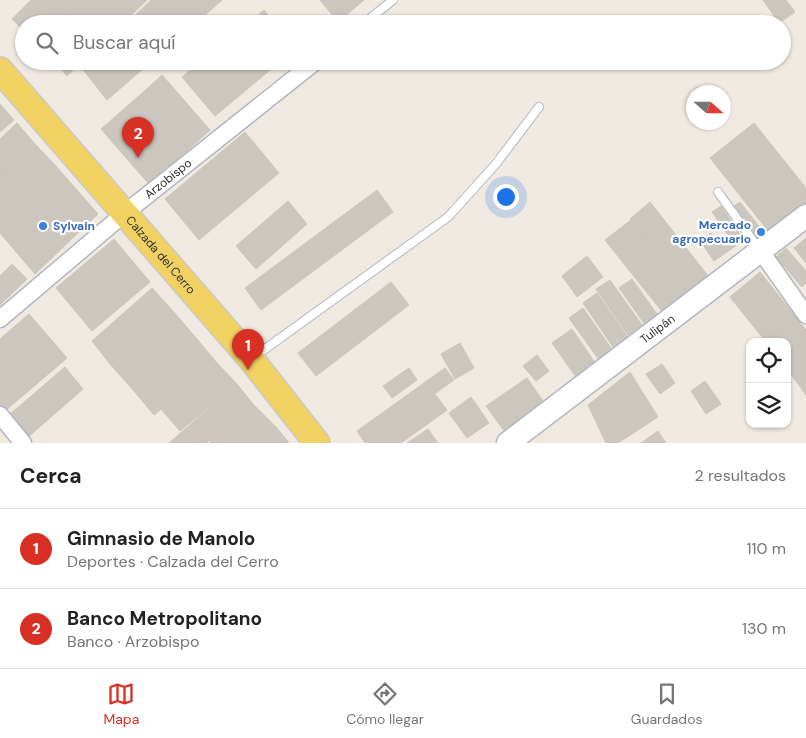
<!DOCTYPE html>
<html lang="es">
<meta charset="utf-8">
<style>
:root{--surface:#fff;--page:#f6f6f6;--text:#222;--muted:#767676;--line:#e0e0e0;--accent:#d93025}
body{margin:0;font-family:"DM Sans",sans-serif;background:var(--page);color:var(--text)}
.controls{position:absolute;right:15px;bottom:15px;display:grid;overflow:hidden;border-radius:10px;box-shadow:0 1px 4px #0004}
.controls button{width:45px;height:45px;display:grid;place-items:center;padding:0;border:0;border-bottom:1px solid var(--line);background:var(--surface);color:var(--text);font:25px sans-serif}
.compass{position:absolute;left:686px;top:85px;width:45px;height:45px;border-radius:50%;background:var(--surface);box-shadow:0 1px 4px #0004;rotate:111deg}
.you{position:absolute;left:505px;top:196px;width:18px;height:18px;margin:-12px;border:4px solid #fff;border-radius:50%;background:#1a73e8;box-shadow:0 0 0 8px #1a73e833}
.badge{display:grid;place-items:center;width:32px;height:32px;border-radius:50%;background:var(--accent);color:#fff;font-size:16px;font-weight:700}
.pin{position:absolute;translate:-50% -41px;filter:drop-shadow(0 1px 2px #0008)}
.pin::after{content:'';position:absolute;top:26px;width:18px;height:15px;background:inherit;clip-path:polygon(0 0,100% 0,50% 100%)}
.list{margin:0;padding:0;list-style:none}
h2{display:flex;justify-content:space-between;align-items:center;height:65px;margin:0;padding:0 20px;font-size:21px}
h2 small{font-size:16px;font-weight:400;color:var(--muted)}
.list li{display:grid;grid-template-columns:32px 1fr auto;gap:15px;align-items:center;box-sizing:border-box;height:80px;padding:0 20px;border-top:1px solid var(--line)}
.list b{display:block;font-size:19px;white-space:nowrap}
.list p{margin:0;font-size:16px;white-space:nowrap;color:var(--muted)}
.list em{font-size:16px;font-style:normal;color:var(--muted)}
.icon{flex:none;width:28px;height:28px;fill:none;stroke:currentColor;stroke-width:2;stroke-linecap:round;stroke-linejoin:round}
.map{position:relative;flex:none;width:806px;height:443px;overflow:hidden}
.search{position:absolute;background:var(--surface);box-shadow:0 1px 4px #0004;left:15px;right:15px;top:15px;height:55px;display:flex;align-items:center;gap:12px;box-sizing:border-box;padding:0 18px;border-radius:28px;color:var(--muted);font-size:19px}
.sheet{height:225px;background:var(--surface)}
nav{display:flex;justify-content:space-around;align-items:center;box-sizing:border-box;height:70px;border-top:1px solid var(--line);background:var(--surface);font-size:14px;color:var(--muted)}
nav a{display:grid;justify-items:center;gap:2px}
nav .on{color:var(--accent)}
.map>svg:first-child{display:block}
.building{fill:#cbc7bf;stroke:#cbc5ba}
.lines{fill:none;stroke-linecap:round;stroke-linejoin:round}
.lane-casing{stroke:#b4b7c1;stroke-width:10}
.street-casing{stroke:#b4b7c1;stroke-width:19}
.secondary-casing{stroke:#b4b7c1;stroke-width:25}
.primary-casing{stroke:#c9c9c9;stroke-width:28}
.lane{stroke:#fff;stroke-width:8}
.street{stroke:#fff;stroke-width:16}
.secondary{stroke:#fff;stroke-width:22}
.primary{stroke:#f2d163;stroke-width:25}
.shop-dot{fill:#3f7fe0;stroke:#fff;stroke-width:2}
.labels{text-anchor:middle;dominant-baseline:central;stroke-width:4.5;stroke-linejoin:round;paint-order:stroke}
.street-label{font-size:12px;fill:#2e2e2e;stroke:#fff}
.shop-label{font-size:12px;font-weight:bold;fill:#366cbe;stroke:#fff;text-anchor:end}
</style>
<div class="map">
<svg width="806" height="443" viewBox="0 0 806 443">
<rect width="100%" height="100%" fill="#efe9e1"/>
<path class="building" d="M31,0H85L62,24H24V31L12,19Z
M85,0H112L88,24H61Z
M112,0H147L122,24H88Z
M151,0H222L195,24H126Z
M320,0H364L338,22Z
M763,0H786L795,12L779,23Z
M264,10L275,24H247Z
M54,61H83L67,76Z
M87,61H152L107,100L81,67Z
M201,61H281L215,116L182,77Z
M162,75L210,130L188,150L140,95Z
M140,95L188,150L148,183L101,129Z
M0,104L14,120L0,132Z
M17,123L35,144L0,176V139Z
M754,123L806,188V203L769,232L710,158Z
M245,132L279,173L199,240L165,199Z
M35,144L55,165L0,217V176Z
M55,165L98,214L35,274L0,233V218Z
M377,190L393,212L261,310L245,288Z
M288,201L307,224L256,269L236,246Z
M650,202L709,277L689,293L630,219Z
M740,202L765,234L756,240L733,207Z
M721,206L744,240L714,261L700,241L711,233L718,243L728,235L712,212Z
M631,220L689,293L664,314L605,240Z
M806,238V263L794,248Z
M114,239L150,282L92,331L56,288Z
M786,248L806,271V283L802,287L776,257Z
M587,256L603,277L577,297L562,276Z
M12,264L27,279L0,305V276Z
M760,272L806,330V340L787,355V342H766L730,297Z
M632,279L659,317L646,326L619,288Z
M610,280L642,325L628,335L596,289Z
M391,282L409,305L316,376L298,353Z
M152,288L173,311L110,364L92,341Z
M597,293L630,340L615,350L583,303Z
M583,308L613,351L599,360L569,318Z
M173,311L197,339L134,391L110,364Z
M29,314L67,358L5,411L0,405V339Z
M572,329L596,364L576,377L552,343Z
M197,339L217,363L154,415L134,391Z
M806,340V395L787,369V355Z
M460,343L474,368L455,379L441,354Z
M537,355L549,371L536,381L523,366Z
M217,363L237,384L180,431L161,409Z
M662,364L675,383L660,394L646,374Z
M65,367L83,389L27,438L8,416Z
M409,368L417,380L392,398L383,386Z
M445,368L454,380L365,443L357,431Z
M630,372L658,417L618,443H606L588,405Z
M527,378L545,404L505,432L486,406Z
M705,381L721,404L706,414L691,391Z
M237,384L253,404L206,443H169Z
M435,394L447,410L401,443H366Z
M471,397L489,423L467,438L449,413Z
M253,404L276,427L256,443H210L209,441Z
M276,427L289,443H256Z
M428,429L438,443H407Z
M658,431L666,443H641Z"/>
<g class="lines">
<g class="lane-casing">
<path id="lane" d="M363,24L393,0
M718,192L759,249
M254,357L448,217L495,165L539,107"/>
</g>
<g class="street-casing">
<g id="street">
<path d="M760,250L806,315"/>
<path id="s1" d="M0,319L125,213L316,61"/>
<path d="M0,415L23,443"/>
</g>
</g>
<g class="secondary-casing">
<g id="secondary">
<path id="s2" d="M508,443L806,216"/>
</g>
</g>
<g class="primary-casing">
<g id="primary">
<path id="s3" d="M0,70L251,359L317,443"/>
</g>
</g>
<use href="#lane" class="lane"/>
<use href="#street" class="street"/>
<use href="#secondary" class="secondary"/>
<use href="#primary" class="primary"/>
</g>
<g class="shop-dot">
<circle cx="43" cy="226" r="5"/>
<circle cx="761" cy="232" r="5"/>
</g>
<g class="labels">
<g class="street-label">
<text stroke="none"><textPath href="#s1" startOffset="219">Arzobispo</textPath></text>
<text stroke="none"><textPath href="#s3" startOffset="245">Calzada del Cerro</textPath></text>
<text stroke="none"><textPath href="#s2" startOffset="188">Tulipán</textPath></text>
</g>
<g class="shop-label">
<text x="751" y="225">Mercado<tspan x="751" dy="14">agropecuario</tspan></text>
<text x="53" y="226" text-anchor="start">Sylvain</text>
</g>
</g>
</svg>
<div class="controls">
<button><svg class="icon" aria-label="locate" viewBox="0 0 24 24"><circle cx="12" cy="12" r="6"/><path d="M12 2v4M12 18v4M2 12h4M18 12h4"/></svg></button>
<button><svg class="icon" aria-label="layers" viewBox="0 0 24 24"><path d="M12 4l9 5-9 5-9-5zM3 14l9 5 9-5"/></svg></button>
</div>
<svg class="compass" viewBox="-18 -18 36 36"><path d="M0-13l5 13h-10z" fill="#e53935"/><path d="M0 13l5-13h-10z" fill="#767676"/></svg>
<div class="you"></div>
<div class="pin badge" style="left:248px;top:370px">1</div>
<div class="pin badge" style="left:138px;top:158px">2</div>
<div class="search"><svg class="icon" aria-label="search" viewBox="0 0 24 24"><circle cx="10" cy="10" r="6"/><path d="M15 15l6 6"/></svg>Buscar aquí</div>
</div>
<section class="sheet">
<h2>Cerca<small>2 resultados</small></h2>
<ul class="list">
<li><span class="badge">1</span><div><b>Gimnasio de Manolo</b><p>Deportes · Calzada del Cerro</p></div><em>110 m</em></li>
<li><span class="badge">2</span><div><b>Banco Metropolitano</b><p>Banco · Arzobispo</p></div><em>130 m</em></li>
</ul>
</section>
<nav>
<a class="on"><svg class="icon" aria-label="map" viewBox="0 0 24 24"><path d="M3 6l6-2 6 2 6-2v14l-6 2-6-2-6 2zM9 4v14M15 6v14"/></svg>Mapa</a>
<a><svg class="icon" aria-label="directions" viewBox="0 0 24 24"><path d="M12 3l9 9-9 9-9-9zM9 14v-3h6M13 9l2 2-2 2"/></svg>Cómo llegar</a>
<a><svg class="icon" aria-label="saved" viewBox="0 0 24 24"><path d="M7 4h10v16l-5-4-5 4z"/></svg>Guardados</a>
</nav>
